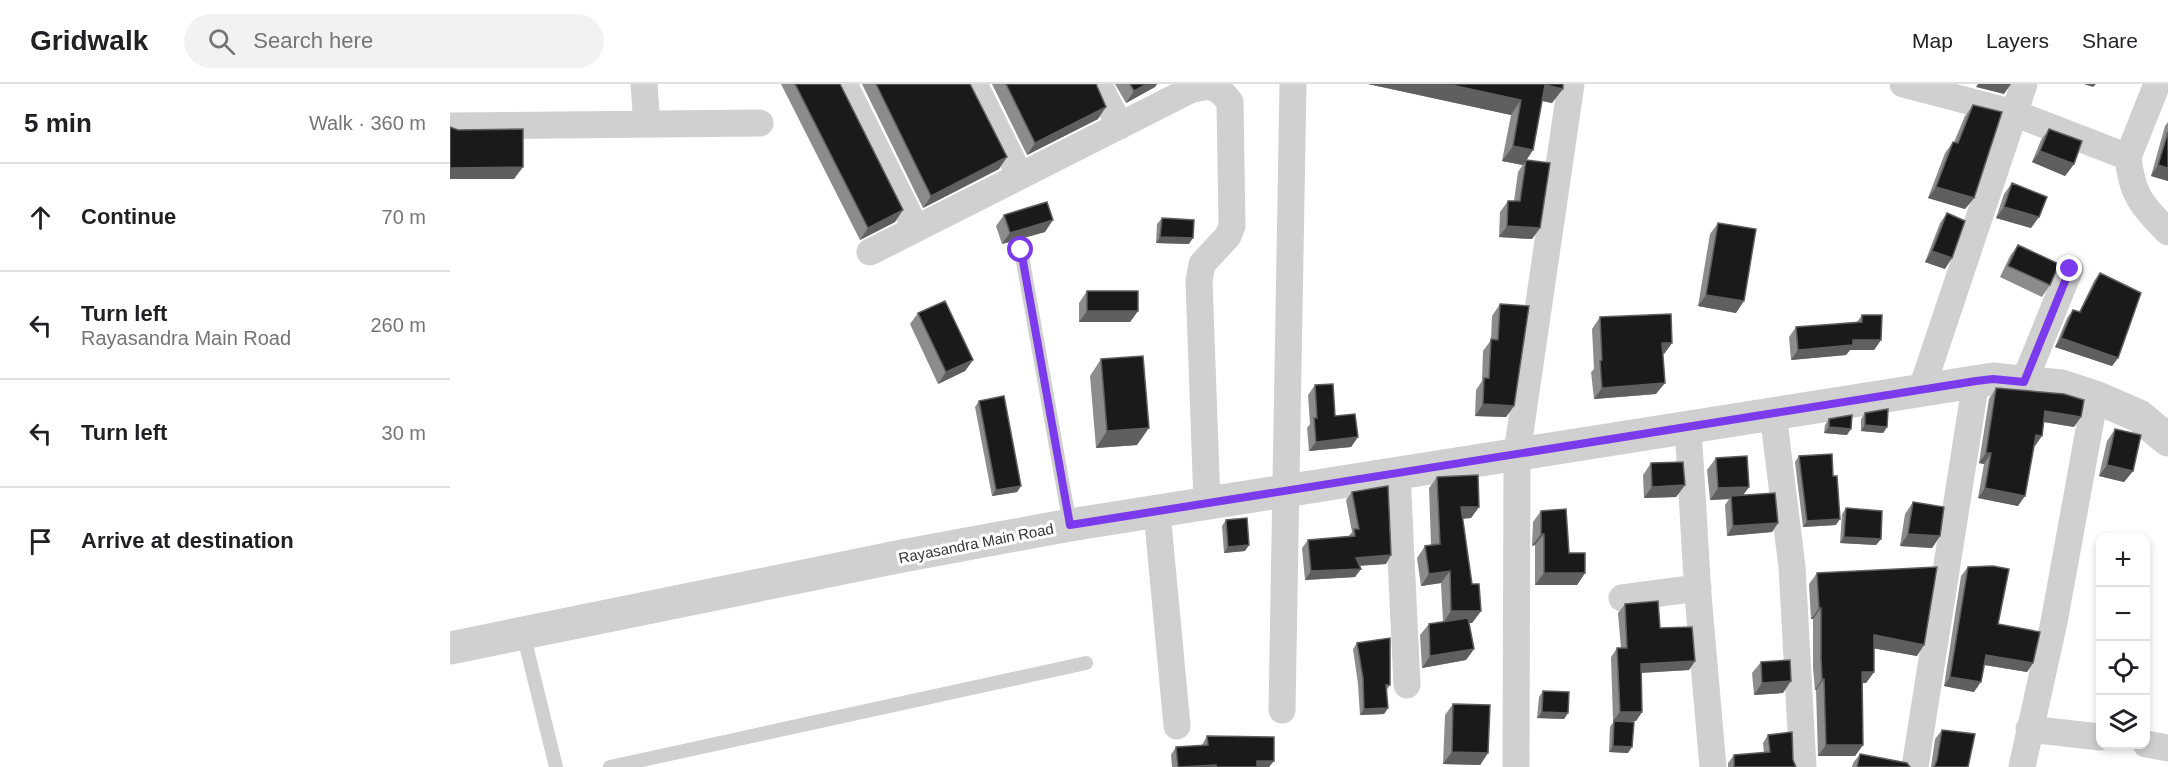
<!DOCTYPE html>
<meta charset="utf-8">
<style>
:root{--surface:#fff;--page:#f2f2f2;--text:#202124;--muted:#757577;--line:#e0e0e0}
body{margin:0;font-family:Helvetica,sans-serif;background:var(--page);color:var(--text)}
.controls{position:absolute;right:18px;bottom:18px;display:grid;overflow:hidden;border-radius:12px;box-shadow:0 3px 9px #0003}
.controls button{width:54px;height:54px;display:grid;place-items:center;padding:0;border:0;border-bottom:2px solid var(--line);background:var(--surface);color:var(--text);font:30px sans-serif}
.stop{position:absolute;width:18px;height:18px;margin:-14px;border:4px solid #7c3aed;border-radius:50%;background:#fff}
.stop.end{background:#7c3aed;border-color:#fff;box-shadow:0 2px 6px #0008}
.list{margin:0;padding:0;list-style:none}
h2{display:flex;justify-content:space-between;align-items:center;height:78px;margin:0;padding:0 24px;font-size:26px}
h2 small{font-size:20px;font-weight:400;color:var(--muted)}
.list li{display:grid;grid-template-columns:39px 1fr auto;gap:18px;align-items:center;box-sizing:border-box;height:108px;padding:0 24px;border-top:2px solid var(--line)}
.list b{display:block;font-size:22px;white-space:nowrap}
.list p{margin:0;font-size:20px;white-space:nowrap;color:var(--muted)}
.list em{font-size:20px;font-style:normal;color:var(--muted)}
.icon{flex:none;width:33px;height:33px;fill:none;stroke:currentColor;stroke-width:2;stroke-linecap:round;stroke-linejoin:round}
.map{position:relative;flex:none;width:1718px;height:683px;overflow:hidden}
header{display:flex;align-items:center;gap:36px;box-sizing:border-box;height:84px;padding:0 30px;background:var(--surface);border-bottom:2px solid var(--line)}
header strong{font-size:28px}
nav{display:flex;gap:33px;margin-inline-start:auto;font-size:21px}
.search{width:420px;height:54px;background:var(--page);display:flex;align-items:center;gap:15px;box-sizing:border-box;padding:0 21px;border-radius:33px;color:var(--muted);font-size:22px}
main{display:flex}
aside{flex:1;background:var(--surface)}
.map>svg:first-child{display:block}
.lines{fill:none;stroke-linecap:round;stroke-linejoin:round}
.service{stroke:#d0d0d0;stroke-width:14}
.minor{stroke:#d0d0d0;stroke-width:27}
.tertiary{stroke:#d0d0d0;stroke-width:33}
.wall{fill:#8c8c8c}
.shaded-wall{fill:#5f5f5f}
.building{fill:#1a1a1a;stroke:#5f5f5f;stroke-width:1.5}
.route{stroke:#7c3aed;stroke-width:8}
.labels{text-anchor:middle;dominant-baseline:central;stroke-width:6;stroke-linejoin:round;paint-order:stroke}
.street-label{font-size:15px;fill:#333;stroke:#fff}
</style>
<header>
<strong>Gridwalk</strong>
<div class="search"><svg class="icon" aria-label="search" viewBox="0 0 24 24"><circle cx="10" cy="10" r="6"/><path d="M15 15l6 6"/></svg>Search here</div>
<nav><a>Map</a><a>Layers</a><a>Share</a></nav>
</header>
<main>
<aside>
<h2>5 min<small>Walk · 360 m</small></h2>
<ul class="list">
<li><svg class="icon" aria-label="ahead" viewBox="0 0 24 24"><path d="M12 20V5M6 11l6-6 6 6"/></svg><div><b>Continue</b></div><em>70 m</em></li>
<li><svg class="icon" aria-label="left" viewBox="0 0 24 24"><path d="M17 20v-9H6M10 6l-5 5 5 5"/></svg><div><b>Turn left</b><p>Rayasandra Main Road</p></div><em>260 m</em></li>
<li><svg class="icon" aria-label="left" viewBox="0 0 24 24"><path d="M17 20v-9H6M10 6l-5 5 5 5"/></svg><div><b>Turn left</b></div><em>30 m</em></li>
<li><svg class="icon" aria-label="arrive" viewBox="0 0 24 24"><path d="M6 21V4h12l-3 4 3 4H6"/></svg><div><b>Arrive at destination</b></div></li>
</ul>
</aside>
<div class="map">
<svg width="1718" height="683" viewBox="0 0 1718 683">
<rect width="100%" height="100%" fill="#fff"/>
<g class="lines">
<path class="service" d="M571,166L620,441
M73,549L106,683
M160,683L636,579"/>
<path class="minor" d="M194,0L197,40
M394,0L466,145
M524,0L570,92
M648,0L670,42
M1453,0L1564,29L1678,73L1707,0
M0,42L310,39
M1678,73C1682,112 1692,121 1718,148
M420,168L740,6C760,0 767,1 780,18L782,142L778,152L752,180L749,197L757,419
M1574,298L1620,185
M1471,307L1574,0
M1323,329L1342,483L1353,683
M1238,343L1248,511L1263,683
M947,389L957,601
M707,428L727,642
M1172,514L1248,504
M832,626L843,0
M1579,645L1650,653
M1696,660L1718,664
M1066,683L1067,369L1121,0
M1465,683L1526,297
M1572,683L1604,538L1645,313"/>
<path class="tertiary" d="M0,564L452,472L620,441L1543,295L1611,302L1645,313L1689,332L1718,356"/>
</g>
<path class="wall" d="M331,0H390L445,138L410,156Z
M412,0H520L549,85L473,124Z
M542,0H646L648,35L577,71Z
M665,0H707L705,3L676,19Z
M918,0H1113L1102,19L1092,17L1083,66L1073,81L1052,77L1061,31Z
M1523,21L1524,114L1515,125L1478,114L1495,69L1503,58H1504L1515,32Z
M1718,38V97L1701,92L1715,42Z
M1599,45L1624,80L1615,92L1582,78L1591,56Z
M1076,76L1090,144L1082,155L1049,153L1050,128L1058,117H1064L1068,88Z
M1562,99L1581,144L1546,134L1554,110Z
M1497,129L1495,185L1475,178L1490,139Z
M554,131L595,148L552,160L546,142Z
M712,134L739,160L706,159L707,140Z
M1268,139L1286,229L1248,222L1260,150Z
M1568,161L1600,201L1592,213L1550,193L1560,172Z
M1650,189L1668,274L1662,282L1605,263L1617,234L1623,226L1629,228L1644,197Z
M637,207L688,227L680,238H629V219Z
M1050,220L1064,322L1056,333L1025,332L1026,306L1032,297L1033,267L1041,256L1042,232Z
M468,229L523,276L515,287L488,300L460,240Z
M1412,231L1431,256L1424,266H1400L1396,271L1341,276L1339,253L1346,243L1407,238Z
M1150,233L1222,259L1214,270H1212L1206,310L1144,315L1141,288L1144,285L1142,245Z
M651,275L687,361L646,364L640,292Z
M865,301L885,332L908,353L901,363L859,367L857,344L860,340L858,311Z
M1546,304L1624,343L1594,338L1584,362L1568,422L1528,414L1534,380L1529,379L1539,315Z
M529,317L571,402L567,408L542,412L525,323Z
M1415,329L1437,343L1433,349L1411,347V335Z
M1379,335L1397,351L1374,349L1375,341Z
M1665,345L1683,387L1674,398L1649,392L1657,357Z
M1349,372L1383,392L1386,441L1353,443L1345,378Z
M1266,374L1299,403L1293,411L1328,439L1322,448L1277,452L1275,421L1279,415L1260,416L1257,386Z
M1201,379L1235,401L1226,413L1194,414L1193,391Z
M987,393L1029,423L1021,434L1013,435L1022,500L1031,527L1022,539H1019L1024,565L1016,576L972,584L970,551L979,540L993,538L991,499L971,502L967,474L975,462L981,461L979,404Z
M902,408L936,480L909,482L911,485L905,493L855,496L852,464L858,456L899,452L902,448L896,416Z
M1463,418L1490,452L1482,464L1450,462L1455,430Z
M1396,424L1431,455L1426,461L1390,459L1392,430Z
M1091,427L1119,469L1135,489L1127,501H1085V461L1082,462L1083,438Z
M776,436L795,467L774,469L772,442Z
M1518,483L1548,540L1583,579L1577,588L1534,581L1524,608L1494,602L1511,492Z
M1367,489L1467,572L1424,564V588L1416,599H1412L1413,661L1405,672H1368L1366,606H1365L1363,584V535H1361L1359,500Z
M1175,520L1210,544L1245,577L1239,586L1192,589V628L1186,637H1163L1161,573L1167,564H1171L1168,529Z
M907,559L940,601L936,607L938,624L934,630L910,631L908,600L903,565Z
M1311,578L1333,609L1304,611L1302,589Z
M1093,607L1118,629L1114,635L1087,634L1089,613Z
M1003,620L1038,669L1030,681L993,680L995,631Z
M1164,637L1178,669L1159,668L1160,643Z
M1492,646L1518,683H1481L1485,655Z
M1318,651L1343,676L1346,683H1278V679L1284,671L1314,669L1313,659Z
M757,652L819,683H722L721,671L726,663L752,661Z
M1410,670L1460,683H1402L1403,679Z"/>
<path class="shaded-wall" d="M697,0H707L705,3L676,19L684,7Z
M918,0H997L1071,16L1061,31Z
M1528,0H1561L1554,10L1526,3Z
M1634,0H1646L1643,3Z
M1095,1L1113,5L1102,19L1084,15Z
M656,23L648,35L577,71L585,59Z
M1063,62L1083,66L1073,81L1052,77Z
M1590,67L1624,80L1615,92L1582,78Z
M557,73L549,85L473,124L481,112Z
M1708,81L1718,84V97L1701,92Z
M73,83L64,95H0V84Z
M1486,103L1524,114L1515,125L1478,114Z
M1554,123L1589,133L1581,144L1546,134Z
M453,126L445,138L410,156L418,144Z
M603,136L595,148L552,160L560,149Z
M1057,142L1090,144L1082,155L1049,153Z
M710,153L743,154L739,160L706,159Z
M1482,167L1502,174L1495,185L1475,178Z
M1256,211L1294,217L1286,229L1248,222Z
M637,227H688L680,238H629Z
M1611,254L1668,274L1662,282L1605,263Z
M1403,256H1431L1424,266H1400L1396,271L1341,276L1348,266Z
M1212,259H1222L1214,270L1203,271Z
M523,276L515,287L488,300L496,288Z
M1215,299L1206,310L1144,315L1152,304Z
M1033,320L1064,322L1056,333L1025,332Z
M1595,327L1631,333L1624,343L1588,337Z
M1415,341L1437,343L1433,349L1411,347Z
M1379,343L1401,345L1397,351L1374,349Z
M699,344L687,361L646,364L657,347Z
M1586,351L1592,352L1585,362H1579Z
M908,353L901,363L859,367L866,358Z
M1536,369H1541L1534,380L1529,379Z
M1657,381L1683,387L1674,398L1649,392Z
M1235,401L1226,413L1194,414L1202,403Z
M571,402L567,408L542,412L546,406Z
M1299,403L1291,414L1281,412L1279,415L1260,416L1268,404Z
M1535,404L1575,412L1568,422L1528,414Z
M1011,423H1029L1021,434L1003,435Z
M1390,435L1386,441L1353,443L1357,437Z
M1328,439L1322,448L1277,452L1283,442Z
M1091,450H1094L1085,461L1082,462Z
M1458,450L1490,452L1482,464L1450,462Z
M1394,453L1431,455L1426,461L1390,459Z
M799,461L795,467L774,469L778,463Z
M941,471L936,480L900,482L906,474Z
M911,485L905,493L855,496L861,487Z
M1000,487L991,499L971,502L979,490Z
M1094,489H1135L1127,501H1085Z
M1369,524H1371L1363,535H1361Z
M1001,527H1031L1022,539H993Z
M1424,551L1474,561L1467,572L1416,563Z
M1024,565L1016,576L972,584L980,572Z
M1536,571L1583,579L1577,588L1529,580Z
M1245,577L1239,586L1185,589L1191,580Z
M1412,588H1424L1416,599H1404Z
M1500,593L1531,598L1524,608L1494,602Z
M1372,595H1374L1366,606H1365Z
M1341,597L1333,609L1304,611L1312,599Z
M938,624L934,630L910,631L914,625Z
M1092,628L1118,629L1114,635L1087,634Z
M1170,628H1192L1186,637H1163Z
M1376,661H1413L1405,672H1368Z
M1163,662L1182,663L1178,669L1159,668Z
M1002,668L1038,669L1030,681L993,680Z
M807,677H824L819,683H803Z
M766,681L765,683H735Z"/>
<path class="building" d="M345,0H390L453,126L418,144Z
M426,0H520L557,73L481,112Z
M556,0H646L656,23L585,59Z
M680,0H697L684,7Z
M997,0H1113V5L1095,1L1083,66L1063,62L1071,16Z
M1523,21L1552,28L1524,114L1486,103L1503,58L1508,59Z
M0,43L8,46L73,45V83L0,84Z
M1599,45L1632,57L1624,80L1590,67Z
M1718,48V84L1708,81Z
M1076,76L1100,79L1090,144L1057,142L1058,117H1070Z
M1562,99L1597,113L1589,133L1554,123Z
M597,118L603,136L560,149L554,131Z
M1497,129L1515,137L1502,174L1482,167Z
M712,134L744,136L743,154L710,153Z
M1268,139L1306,145L1294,217L1256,211Z
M1568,161L1609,180L1600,201L1558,182Z
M1650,189L1691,209L1668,274L1611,254L1623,226L1630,228Z
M637,207H688V227H637Z
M495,217L523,276L496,288L468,229Z
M1050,220L1079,222L1064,322L1033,320L1034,294H1039L1041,255L1048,256Z
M1221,230L1222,259H1212L1215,299L1152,304L1150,277L1152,276L1150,233Z
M1412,231H1432L1431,256H1403V261L1348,266L1346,243L1412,238Z
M693,272L699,344L657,347L651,275Z
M883,300L885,332L905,330L908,353L866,358L864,334H867L865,301Z
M1546,304L1614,310L1634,316L1631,333L1595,327L1592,352L1586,351L1575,412L1535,404L1541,369H1536Z
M554,312L571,402L546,406L529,317Z
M1438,325L1437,343L1415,341V329Z
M1402,331L1401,345L1379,343V335Z
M1665,345L1691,351L1683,387L1657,381Z
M1382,370L1383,392H1387L1390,435L1357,437L1349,372Z
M1297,372L1299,403L1268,404L1266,374Z
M1233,378L1235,401L1202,403L1201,379Z
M1028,391L1029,423H1011L1022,500H1029L1031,527H1001L1000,487L979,490L975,462L990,460L987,393Z
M938,402L941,471L906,474L911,485L861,487L858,456L905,452L904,445H909L902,408Z
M1325,409L1328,439L1283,442L1281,412Z
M1463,418L1494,423L1490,452L1458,450Z
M1396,424L1432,427L1431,455L1394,453Z
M1116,425L1119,469H1135V489H1094V450H1091V427Z
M797,434L799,461L778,463L776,436Z
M1543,482L1559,485L1548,540L1590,548L1583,579L1536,571L1531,598L1500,593L1518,483Z
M1487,483L1474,561L1424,551V588H1412L1413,661H1376L1374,595H1372L1371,573V524H1369L1367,489Z
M1208,517L1210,544L1242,543L1245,577L1191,580L1192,628H1170L1167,564H1177L1175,520Z
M1018,534L1024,565L980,572L979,540Z
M940,554V601H936L938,624L914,625L913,594L907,559Z
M1340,576L1341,597L1312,599L1311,578Z
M1093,607L1119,608L1118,629L1092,628Z
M1003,620L1040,621L1038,669L1002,668Z
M1164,637L1184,638L1182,663L1163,662Z
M1492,646L1525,650L1518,683H1484L1487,676Z
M1342,648L1343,676L1346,683H1284V671L1320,668L1318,651Z
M757,652L824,653V677H807V683H767L766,681L728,683L726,663L758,661Z
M1410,670L1457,679L1460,683H1407Z"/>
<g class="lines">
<path class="route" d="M571,166L620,441L1526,297L1543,295L1574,298L1620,185"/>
</g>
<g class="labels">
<g class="street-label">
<text transform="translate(526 459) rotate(-11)">Rayasandra Main Road</text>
</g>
</g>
</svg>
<div class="controls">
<button>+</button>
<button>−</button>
<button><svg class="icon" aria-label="locate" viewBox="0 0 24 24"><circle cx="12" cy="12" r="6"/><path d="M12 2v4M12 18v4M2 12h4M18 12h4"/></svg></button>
<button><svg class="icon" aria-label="layers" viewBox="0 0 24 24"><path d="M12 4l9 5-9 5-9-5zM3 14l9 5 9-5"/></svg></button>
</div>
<div class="stop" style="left:571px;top:166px"></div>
<div class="stop end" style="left:1620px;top:185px"></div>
</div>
</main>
